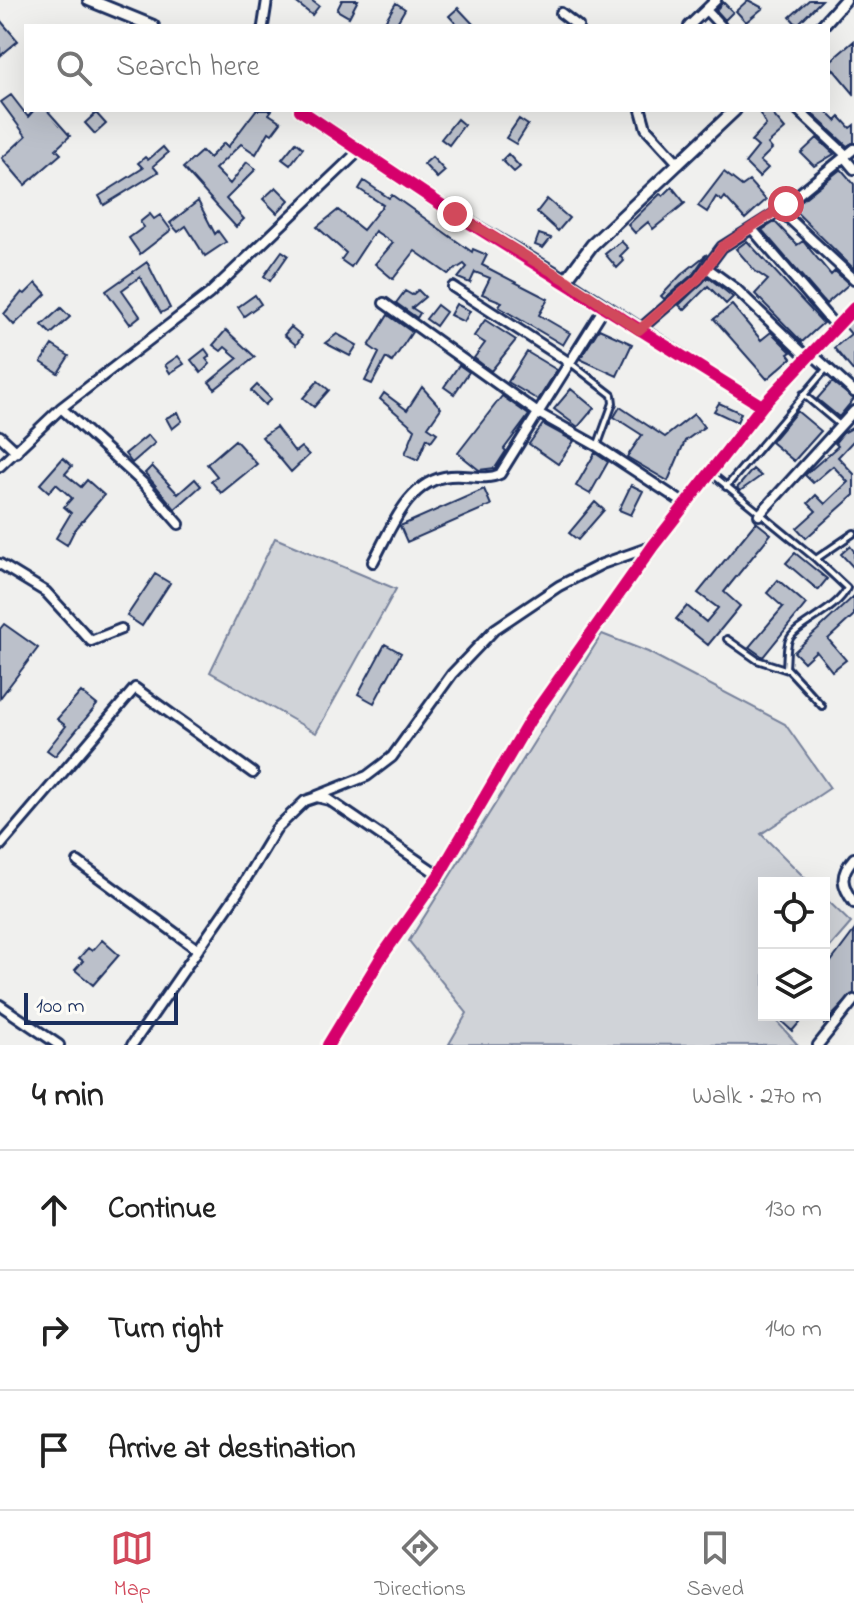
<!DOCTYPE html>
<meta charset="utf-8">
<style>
:root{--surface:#fff;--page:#f6f6f6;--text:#222;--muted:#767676;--line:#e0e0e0;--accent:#d1495b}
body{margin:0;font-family:"Indie Flower",sans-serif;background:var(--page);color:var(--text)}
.controls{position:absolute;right:24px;bottom:24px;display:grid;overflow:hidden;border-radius:0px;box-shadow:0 8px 32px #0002}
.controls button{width:72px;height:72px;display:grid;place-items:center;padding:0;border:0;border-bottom:2px solid var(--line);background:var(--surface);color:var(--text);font:40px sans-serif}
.scale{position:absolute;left:24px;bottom:20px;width:154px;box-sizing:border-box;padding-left:8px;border:4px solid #1b2f5e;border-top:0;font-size:22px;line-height:28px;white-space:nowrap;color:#1b2f5e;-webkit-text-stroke:6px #fdfcf7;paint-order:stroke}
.stop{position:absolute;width:24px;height:24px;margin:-18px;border:6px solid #d1495b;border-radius:50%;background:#fff}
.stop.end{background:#d1495b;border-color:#fff;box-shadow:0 2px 8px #0008}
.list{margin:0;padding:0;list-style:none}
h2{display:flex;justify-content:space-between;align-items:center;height:104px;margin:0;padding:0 32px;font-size:34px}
h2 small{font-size:26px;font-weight:400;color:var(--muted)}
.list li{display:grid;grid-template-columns:52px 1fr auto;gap:24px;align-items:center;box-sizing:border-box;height:120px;padding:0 32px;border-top:2px solid var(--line)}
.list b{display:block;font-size:30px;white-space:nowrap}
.list em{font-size:26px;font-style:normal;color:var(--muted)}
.icon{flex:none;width:44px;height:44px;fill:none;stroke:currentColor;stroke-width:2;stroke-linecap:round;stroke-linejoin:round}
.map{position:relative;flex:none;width:854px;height:1045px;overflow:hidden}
.search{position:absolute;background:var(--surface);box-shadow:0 8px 32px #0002;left:24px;right:24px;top:24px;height:88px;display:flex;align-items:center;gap:20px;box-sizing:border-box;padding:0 28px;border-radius:0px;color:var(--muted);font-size:30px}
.sheet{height:464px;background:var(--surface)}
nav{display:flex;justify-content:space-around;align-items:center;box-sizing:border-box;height:112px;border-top:2px solid var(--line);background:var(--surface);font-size:22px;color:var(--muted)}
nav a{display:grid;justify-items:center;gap:4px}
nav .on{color:var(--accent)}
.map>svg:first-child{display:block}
.green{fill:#d0d3d8;stroke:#76819b;stroke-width:2}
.building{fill:#bbc0ca;stroke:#1b2f5e;stroke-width:2}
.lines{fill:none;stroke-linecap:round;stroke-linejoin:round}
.service-casing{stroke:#1b2f5e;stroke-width:10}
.minor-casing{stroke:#1b2f5e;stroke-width:14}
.tertiary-casing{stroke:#1b2f5e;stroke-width:16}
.service{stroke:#fdfcf7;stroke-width:4}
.minor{stroke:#fdfcf7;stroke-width:8}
.tertiary{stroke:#fdfcf7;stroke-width:10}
.cycleway-casing{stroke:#fdfcf7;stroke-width:17}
.cycleway{stroke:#d6006c;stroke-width:12}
.route{stroke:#d1495b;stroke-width:10}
</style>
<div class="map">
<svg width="854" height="1045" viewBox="0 0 854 1045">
<rect width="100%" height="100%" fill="#f0f0ee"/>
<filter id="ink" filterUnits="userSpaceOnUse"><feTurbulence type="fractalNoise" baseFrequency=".0125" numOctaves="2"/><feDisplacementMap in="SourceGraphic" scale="16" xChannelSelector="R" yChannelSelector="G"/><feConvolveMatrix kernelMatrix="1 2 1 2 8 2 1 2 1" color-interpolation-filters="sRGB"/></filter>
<g filter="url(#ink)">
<path class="green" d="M275,538L396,589L316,733L210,672Z
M602,634L648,652L785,724L830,788L761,834L810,883H764V1015H771L798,1045L449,1044L467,1013L409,941Z
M824,897L851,923L824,954Z"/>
<path class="building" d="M293,0H311L319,6L312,15Z
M342,0H358L349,17L337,10Z
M748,0L763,8L746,22L736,11Z
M809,0H822L797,25L790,17Z
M723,2L733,12L725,20L716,10Z
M396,3L405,9L395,26H382Z
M458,8L475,26H458L449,16Z
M0,20L18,41L0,56Z
M854,41V94L828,63Z
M11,95L28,117L34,110H47L70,136L56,149L61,154L25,185L2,158L26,136L1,102Z
M256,110H272L269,114L281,122L272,134L269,132L256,154L241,144L215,169L230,184L247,162L256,169L226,199L244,219L236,227L183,168L202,151L209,158L224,143L228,147Z
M758,110H769L785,129L768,144L772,149L760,161L768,168L759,177L745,163L758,147L751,141L766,125Z
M808,110H825L836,121L840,117L850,128L854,125V142L847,146Z
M96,113L106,124L95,134L85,123Z
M457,119L464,125L449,145L441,139Z
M519,119L528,125L516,144L506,138Z
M817,138L834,154L814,166L801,153Z
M296,142L303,148L290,165L282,159Z
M163,147L168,153L153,166L158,172L104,205L99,196L143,168L138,163L145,157L148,160Z
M508,154L520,167L514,172L502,160Z
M432,157L445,171L437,178L424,164Z
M841,169L854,184V269L792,208Z
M724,172L742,186L749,181L766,200L745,219L725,197L722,201L716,197L707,212L698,206Z
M364,181L389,198L392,195L472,252L473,249L487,255L482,265L548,299L539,315L570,333L563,345L499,307L502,302L482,294L490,278L475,272L470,283L458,278L467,267L464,264L448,274L415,251L393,279L375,264L393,243L375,231L351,267L341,260L346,253L317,227L338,210L363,230L383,205L359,189Z
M276,187L289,200L277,213L263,199Z
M672,187L685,203L653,229L648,222L635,233L628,225L660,194L663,196Z
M547,199L569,218L558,231L537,212Z
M198,201L215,234L218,231L226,242L205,256L186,226L178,232L170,223Z
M150,214L154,219L160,215L171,230L140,254L129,238L144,227L140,222Z
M775,222L797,245L803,241L831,275L835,271L849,284L826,304L762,230Z
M539,234L551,238L543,248L535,245Z
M621,241L628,248L620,256L624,261L617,268L605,254Z
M747,241L823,323L802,342L755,294L768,280L755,271L736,249Z
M282,251L288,255L270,281L264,276Z
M707,254L693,274L664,299L661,296L681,275Z
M147,262L170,308L161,313L140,277L122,290L140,316L130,324L106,291Z
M708,277L733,297L726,304L708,286L684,310L679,305Z
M36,283L46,294L14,325L4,314L22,292L25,294Z
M418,290L425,297L412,308L420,313L417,318L396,303L405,291L412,295Z
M255,295L261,304L244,316L238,307Z
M456,304L470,311L464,322L450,315Z
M437,305L446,312L436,326L426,319Z
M732,305L761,340L771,332L791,352L788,354L791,358L767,379L714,319Z
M61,308L70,317L51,334L42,325Z
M388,315L412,332L392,362L386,358L372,384L365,381L379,353L369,346Z
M854,318V372L834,348L851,334L845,327Z
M485,320L516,340L491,371L474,358L485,343L474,336Z
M291,327L302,336L296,345L284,335Z
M599,329L632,344L617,376L580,359Z
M226,330L255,357L215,389L209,382L238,358L225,347L221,351L213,345Z
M337,334L357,345L350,356L325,343Z
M52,345L69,356L58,373L41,362Z
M205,349L210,356L206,359L210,364L201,373L191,360Z
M527,352L557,370L538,400L508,382Z
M178,356L184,364L170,373L165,365Z
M459,365L469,372L454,394L444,387Z
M318,381L329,390L314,407L303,398Z
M832,382L854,399L839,417L817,399Z
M257,385L271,399L265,405L251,391Z
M422,387L441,408L428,427L437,433L431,441L427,438L418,460L405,454L415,429L380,399L384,393L407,410Z
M571,389L594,408L578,427L554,409Z
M502,396L529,415L504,449L506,451L495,468L479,470L458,453Z
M719,403L741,413L737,422L714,411Z
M620,407L665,437L694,414L704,427L685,441L668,481L627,457L642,435L614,417Z
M797,411L821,431L794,461L771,442Z
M178,412L182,421L172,429L166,418Z
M543,424L574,441L558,464L529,444Z
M276,427L295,452L301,447L309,455L291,472L262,437Z
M854,427V440L838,457L854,474V495L806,538L797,528L816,511L808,503L816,495L825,504L848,482L833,466L813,483L805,475L838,446L835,443L843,433Z
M148,435L155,443L132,463L125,454Z
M235,440L257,464L221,493L211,481L217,476L207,464Z
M595,453L608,462L590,494L576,486Z
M63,458L72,466L65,474L81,487L87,480L104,495L74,531L67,545L56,538L71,513L64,507L72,498L56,484L49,492L40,484Z
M152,466L178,494L195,479L201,486L175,509L145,473Z
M753,469L761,476L740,491L737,488Z
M631,485L643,491L631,515L619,510Z
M484,489L491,505L407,542L400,526Z
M595,502L604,510L578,540L569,533Z
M756,522L771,534L724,592L740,606L708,645L676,619L687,606L706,622L718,608L698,593Z
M850,546L854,551V568L841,554Z
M795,553L827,579L818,590L786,563Z
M155,574L170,583L142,626L127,616Z
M778,580L806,604L763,657L749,647L783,607L767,593Z
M854,596V615L828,639L846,660L832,671L816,651L804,662L794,652Z
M4,624L38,648L0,698V629Z
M385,644L401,653L374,703L358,694Z
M81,692L97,705L55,756L47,750L66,726L57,719Z
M854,931V993L824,1024V971Z
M102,940L119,955L93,985L75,970L83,961L79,958L88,948L92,951Z
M784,1015H806L792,1031L780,1020Z"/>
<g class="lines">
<g class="service-casing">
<path id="service" d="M572,364L612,395L613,403L598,444
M803,394L841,426
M712,474L816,559L854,533
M726,487L827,368
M816,559L847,588C837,611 796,624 789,640C786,647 787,659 786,667L822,706
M727,639L757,660L788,670"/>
</g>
<g class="minor-casing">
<path id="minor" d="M706,10L721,26
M561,13L578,26
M263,26L267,0
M689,26L716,0
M641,110L646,128L679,164
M798,110L846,155
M844,157L854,169
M780,210L854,279
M753,230L836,327
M707,268L736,289L808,358
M566,280L762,406L854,308
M453,287L570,363
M384,303L538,413L604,308
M639,330L698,279L722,247L773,215L854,149
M812,354L854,392
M61,408L144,484L179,524
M0,436L17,452
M0,466L61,408L209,294L360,150
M759,515L854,411
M373,562C391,529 408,480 450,476C468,474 485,481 500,474L538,413L597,446L685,504
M0,564L46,592L91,641L121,629
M317,796L367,776L392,757L452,674L495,629L559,586L602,564L653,546
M0,846L135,688L253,773
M854,858C839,875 841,885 854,903
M78,862L197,949
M0,1005L59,1045
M132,1045L238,892L276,829L305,801L317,797L329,800L439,875
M328,1045L382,956L439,875L530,720L653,546L762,406
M818,1045L854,1000"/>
</g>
<g class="tertiary-casing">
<path id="tertiary" d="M89,0L153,26
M822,26L845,0
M300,110L455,214L566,280L592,245L735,110"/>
</g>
<use href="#service" class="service"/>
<use href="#minor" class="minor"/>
<use href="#tertiary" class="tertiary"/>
<g class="cycleway-casing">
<path id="cycleway" d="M300,110L455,214L762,406L854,308
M328,1045L382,956L439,875L530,720L653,546L762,406"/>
</g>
<use href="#cycleway" class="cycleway"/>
</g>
</g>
<g class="lines" filter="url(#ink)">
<path class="route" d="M455,214L566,280L639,330L698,279L722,247L786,204"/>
</g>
</svg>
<div class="controls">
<button><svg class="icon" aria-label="locate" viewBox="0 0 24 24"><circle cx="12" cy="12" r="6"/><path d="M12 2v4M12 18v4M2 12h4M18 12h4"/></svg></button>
<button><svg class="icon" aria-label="layers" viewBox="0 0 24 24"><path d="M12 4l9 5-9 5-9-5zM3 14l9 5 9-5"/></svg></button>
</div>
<div class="scale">100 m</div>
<div class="stop" style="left:786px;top:204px"></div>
<div class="stop end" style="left:455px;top:214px"></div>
<div class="search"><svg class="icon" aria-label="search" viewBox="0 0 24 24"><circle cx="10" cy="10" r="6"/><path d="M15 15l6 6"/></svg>Search here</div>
</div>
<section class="sheet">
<h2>4 min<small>Walk · 270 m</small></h2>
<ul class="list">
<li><svg class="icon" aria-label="ahead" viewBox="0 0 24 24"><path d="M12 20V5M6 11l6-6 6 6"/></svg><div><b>Continue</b></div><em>130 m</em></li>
<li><svg class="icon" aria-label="right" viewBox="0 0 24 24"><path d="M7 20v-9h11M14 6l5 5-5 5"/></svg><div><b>Turn right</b></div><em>140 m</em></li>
<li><svg class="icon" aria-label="arrive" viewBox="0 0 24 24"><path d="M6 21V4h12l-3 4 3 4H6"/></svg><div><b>Arrive at destination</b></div></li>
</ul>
</section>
<nav>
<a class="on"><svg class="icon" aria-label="map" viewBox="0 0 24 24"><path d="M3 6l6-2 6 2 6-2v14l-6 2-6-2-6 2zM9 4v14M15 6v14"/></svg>Map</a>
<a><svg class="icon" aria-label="directions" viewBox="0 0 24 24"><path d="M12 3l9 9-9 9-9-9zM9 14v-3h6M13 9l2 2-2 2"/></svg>Directions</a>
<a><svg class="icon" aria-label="saved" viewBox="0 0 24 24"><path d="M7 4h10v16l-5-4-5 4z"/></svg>Saved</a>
</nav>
